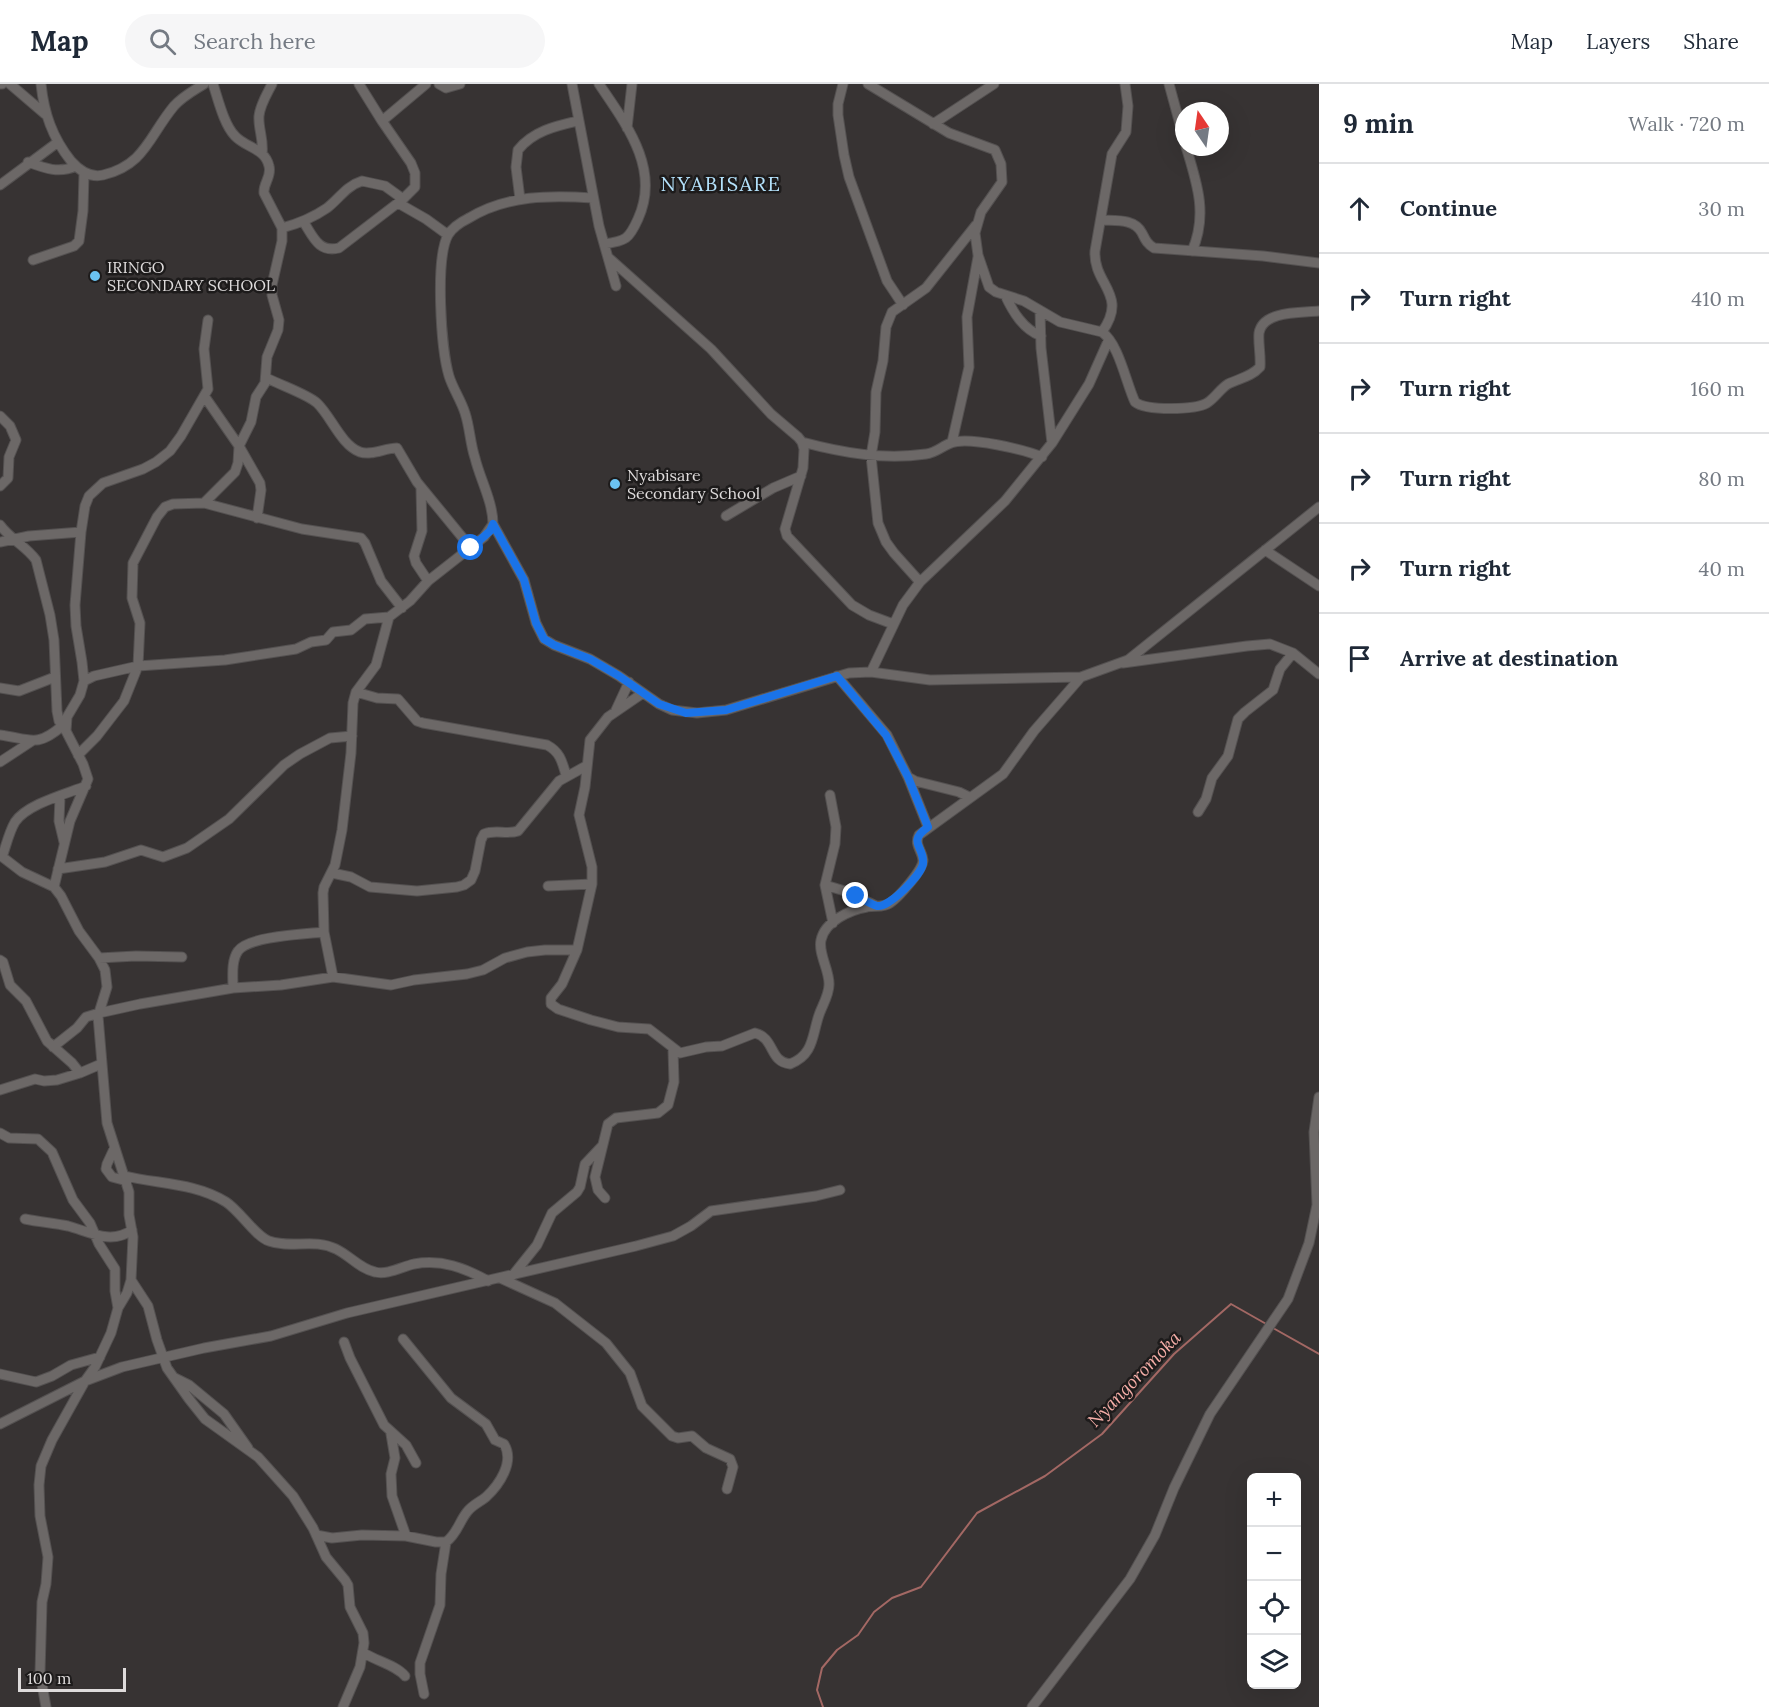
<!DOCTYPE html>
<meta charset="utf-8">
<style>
:root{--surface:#fff;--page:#f6f6f7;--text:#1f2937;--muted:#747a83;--line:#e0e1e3}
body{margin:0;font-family:Lora,serif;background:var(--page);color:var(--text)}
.controls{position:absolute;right:18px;bottom:18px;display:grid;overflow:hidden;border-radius:9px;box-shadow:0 6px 24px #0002}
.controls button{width:54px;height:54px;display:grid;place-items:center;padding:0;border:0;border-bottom:2px solid var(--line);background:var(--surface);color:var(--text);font:30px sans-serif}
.compass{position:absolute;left:1175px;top:18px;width:54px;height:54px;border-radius:50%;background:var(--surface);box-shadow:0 6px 24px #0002;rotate:347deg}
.scale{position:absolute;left:18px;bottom:15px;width:108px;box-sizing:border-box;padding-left:6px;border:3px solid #dedbdb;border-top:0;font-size:16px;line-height:21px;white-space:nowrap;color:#dedbdb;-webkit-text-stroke:4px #1d1b1b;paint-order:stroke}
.stop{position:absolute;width:18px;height:18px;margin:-14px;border:4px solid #1a73e8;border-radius:50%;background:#fff}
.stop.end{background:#1a73e8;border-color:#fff;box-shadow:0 2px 6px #0008}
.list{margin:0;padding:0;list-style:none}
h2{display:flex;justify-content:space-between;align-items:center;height:78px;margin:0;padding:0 24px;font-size:26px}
h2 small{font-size:20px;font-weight:400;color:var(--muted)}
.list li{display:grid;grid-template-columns:39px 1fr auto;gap:18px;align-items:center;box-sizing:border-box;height:90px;padding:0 24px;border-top:2px solid var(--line)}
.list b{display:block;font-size:22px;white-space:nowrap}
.list em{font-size:20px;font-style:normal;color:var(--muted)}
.icon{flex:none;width:33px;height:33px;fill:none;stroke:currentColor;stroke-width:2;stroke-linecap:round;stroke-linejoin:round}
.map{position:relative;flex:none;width:1319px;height:1623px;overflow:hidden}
header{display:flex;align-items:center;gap:36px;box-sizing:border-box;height:84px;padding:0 30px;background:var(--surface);border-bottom:2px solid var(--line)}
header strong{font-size:28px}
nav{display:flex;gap:33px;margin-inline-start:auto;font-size:21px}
.search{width:420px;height:54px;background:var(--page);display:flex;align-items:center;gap:15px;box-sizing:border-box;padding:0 21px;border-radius:33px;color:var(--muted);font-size:22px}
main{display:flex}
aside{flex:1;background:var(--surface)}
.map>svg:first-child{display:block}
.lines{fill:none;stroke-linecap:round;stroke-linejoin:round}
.stream{stroke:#a36864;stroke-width:2}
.street-casing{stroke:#545151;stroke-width:11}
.street{stroke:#6c6867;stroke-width:9}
.route{stroke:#1a73e8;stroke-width:8}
.poi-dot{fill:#6bc3f2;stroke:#1d1b1b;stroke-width:2}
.labels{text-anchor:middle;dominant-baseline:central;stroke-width:5;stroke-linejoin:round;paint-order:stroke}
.poi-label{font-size:16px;fill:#dedbdb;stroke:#1d1b1b;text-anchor:start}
.water-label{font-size:18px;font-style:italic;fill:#f6aea8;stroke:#1d1b1b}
.quarter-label{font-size:20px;letter-spacing:1.5px;fill:#b4e2fc;stroke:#1d1b1b}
</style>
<header>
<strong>Map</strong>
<div class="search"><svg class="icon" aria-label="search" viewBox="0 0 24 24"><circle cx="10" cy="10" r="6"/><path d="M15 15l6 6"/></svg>Search here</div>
<nav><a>Map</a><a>Layers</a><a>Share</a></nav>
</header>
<main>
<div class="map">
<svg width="1319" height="1623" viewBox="0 0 1319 1623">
<rect width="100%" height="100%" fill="#373333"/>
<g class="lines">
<path class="stream" d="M1273,1244L1319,1270
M823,1623L817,1606L822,1584L837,1566L858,1551L874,1528L892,1514L921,1503L977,1429L1045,1392L1102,1350L1174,1270L1231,1220L1268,1241"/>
<g class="street-casing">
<path id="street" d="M0,0H2
M10,0L45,30
M41,0C44,29 52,53 71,77C79,86 90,94 103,91C145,81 149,52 174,22C183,12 193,7 204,0
M439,0L446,4L460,0
M572,0L599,142L616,202
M599,0C626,40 661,85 638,135C629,155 626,157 604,160
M843,0L838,20V31L844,71L849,93L887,197L903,221
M868,0L949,49L995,66L1001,80L1002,98L981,128L975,149L978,171L989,203L996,208L1024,217L1060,238L1102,248C1119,260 1126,299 1135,318C1146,327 1195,326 1207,319C1215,314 1220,305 1228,300C1240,294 1251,293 1260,283C1261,271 1258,260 1259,249C1263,226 1302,229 1319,227
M1169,0L1184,55
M382,37L426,0
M933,40L994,0
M627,44L632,0
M1186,63C1197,99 1208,131 1192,167
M262,70C264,55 258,45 259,32C260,21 267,10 272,0
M28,78C44,84 59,90 76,82
M0,101L58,58
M520,115L516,83L518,66C533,47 556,42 578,37
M398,119L426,135L448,151
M1101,136C1115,137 1134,134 1142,149C1145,155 1147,160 1154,164L1263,172L1319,179
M303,137C313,152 318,169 339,164L403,115L415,103V89L411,79L382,37L359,0
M282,144C297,140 314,133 327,124C339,115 346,102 362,97L385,102L403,115
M609,174L711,265L771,330L798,353L802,358L804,365L803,384L785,445L787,452L852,521L869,531L893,540
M33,176L74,162L79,157L83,127L84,89
M1005,211C1013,228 1023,245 1041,252
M1040,227L1041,264L1052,359
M1102,248C1129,210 1093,201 1095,167L1112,70L1126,48L1128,22L1125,0
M267,294C280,301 307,310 317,319C331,332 341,361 360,368C371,372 385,364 397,364L417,398L471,464
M205,313L239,362L260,399L261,406L257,434
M0,332L10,342L16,356L9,373L8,394L0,402
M802,358C843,369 884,376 926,370C936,369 942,362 951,359C968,352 1026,366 1042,373
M952,358L969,283L967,233L978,173
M421,404L422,447L414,472L416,479L428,497
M204,419L235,388L238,379L239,362L251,338L256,313L265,299L267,273L278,246L279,236L272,211V201L282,157V144L264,109C263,99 272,93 269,82C265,64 246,64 235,52C224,41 218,15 213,0
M726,432L773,404L801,392
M493,440L524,496L536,539L544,555L554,561L590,575L619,592L659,620L672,626L697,629L726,626L849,589L871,588L930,596L1081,593
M0,441C10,455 26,462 36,476L50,531L54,556L57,627L59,637L66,647
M0,458L29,452L81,448
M1265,466L1319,502
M920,498L894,469L886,458L878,439L871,372L875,348L876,308L883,277L886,243L892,228L926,204L976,141
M1123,579L1247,562L1270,560L1293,569L1319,590
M871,588L903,521L920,498L1005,417L1052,359L1089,300L1109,255
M837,592L887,651L908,693L915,697L959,708L969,713
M84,597L94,592L138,582L225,576L296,565L311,558L326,556L333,548L351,546L365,535L389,533
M0,604L19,607L55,593
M356,608L377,614L398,615L417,637L423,639L547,661C560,668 562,677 566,691
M643,609L608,633L590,656L585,703L579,731L592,783V800L577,866L562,900L551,914V920L558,925L591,936L618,943L649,945L680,969L706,963L722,962L755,949C775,954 769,978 790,980C814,971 812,951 819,931C822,922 829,911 829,901C830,887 818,870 821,856C825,837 850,826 867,823C875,821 883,824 890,819C898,814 923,786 923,776C922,766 914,761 919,751L1003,690L1034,647L1081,593L1128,576L1319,423
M616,626L629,598
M0,651C30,655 37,664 62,642
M78,671L97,652L124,617L138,582L140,539L132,514L133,479L157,433L165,423L173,420L204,419L302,445L361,454L365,459L381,497L402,524
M0,678L32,657
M908,693L928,743
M830,711L836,743L835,760L825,801L833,839
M60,713L59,737L64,758
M1198,728L1206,715L1212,694L1228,672L1238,635L1245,628L1273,606L1280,585L1293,569
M0,771L22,788L54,803L61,812L79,847L99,874L105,886L107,903L98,932L107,1039L129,1108V1131L133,1153L131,1196L127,1209L118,1224L111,1249L95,1283L85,1297L52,1356L41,1382L39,1401L40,1432L48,1473L46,1500L42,1518L40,1589L46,1623
M2,773C6,762 9,748 15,738C27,720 66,710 86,702
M58,785L105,778L141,766L163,773L187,764L229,735L284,681L300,670L330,654L352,652
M332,789L351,793L370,803L417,807L457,803L464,801L471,796L475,787L481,756L484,750C496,745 507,751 518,747L559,697L586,682
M825,801L848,808L876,822
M548,802L592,800
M54,803L70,737L88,695L83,680L66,647L67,633L80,611L84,597L82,578L76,542L75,521L81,448L85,422L89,412L103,399L143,385L156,378L170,367L181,352L208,305L204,265L208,236
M99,874L136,872L182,873
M0,876L3,878L10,901L26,917L47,957L72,979L80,989
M333,893L324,848L323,809L324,803L335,781L342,746L351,669L353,619L356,608L376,581L389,533L410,517L428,497L484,453L493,440C493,418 480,395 475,374C470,359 470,344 465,329C461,316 453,305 449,292C441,265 435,175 448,151C452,144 461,138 469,134C506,111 551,111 593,114
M233,904C233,893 231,877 238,867C248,852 306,850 324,848
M53,963L77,944L86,933L99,929L140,920L233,904L281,901L333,893L391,901L414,896L467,890L483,886L505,874L527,868L545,866H577
M0,1006L35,995L44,997L57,996L80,989L101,980
M0,1049L9,1054L38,1055L52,1068L73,1116L90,1139L99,1160L115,1185V1207L118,1224
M114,1065L107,1080L106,1085L112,1093L127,1097
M125,1092C158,1100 196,1099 226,1118C240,1127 256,1153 269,1157C291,1165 314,1154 336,1165C349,1171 360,1185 375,1188C388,1191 401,1183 414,1180C442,1175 465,1184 488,1197
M605,1114L598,1106L595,1093L608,1040L616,1034L658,1029L668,1021L674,998L673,965
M25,1135C39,1138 54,1139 68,1142C90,1148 111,1161 132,1146
M513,1191L537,1161L552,1129L577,1108L580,1103L585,1080L602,1062
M500,1194L555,1219L606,1259L630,1289L642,1322L672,1352L678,1354L692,1352L706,1364L730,1375L733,1383L727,1405
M131,1196L148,1222L157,1256L167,1284L189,1315L205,1335L258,1373L293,1412L313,1444L326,1473L345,1496L348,1501L350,1523L363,1549L364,1559L360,1583L343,1623
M344,1258L350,1274L384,1341L406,1361L416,1379
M0,1290L36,1298L52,1292L71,1281L100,1273
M175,1294L189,1301L224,1330L248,1364
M0,1340L85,1297L122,1283L204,1264L271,1252L347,1229L636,1162L673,1152L691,1142L711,1127L816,1112L840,1106
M391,1350L395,1374L391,1390L392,1412L406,1452
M316,1451L332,1454L362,1451L406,1452L436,1458H446C457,1450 459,1438 467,1428C472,1421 480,1418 486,1413C499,1401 515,1378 504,1360L495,1356L486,1340L451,1314L403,1255
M364,1569C376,1577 396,1581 405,1592
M424,1610L420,1590V1579L440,1521L441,1490L446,1458
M1032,1623L1130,1495L1155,1451L1174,1404L1210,1330L1288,1215L1309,1159L1317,1121L1314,1048L1319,1013"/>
</g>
<use href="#street" class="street"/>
</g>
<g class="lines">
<path class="route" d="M471,464L490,447L493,440L524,496L536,539L544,555L554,561L590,575L619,592L659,620L686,629L726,626L837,592L886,651L908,693L928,743C906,759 925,762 923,780C921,791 889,824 877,822C870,820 862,814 856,812"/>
</g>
<g class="poi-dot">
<circle cx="95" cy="192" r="6"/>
<circle cx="615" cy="400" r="6"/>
</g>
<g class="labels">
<g class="poi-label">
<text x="107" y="183">IRINGO<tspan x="107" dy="18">SECONDARY SCHOOL</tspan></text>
<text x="627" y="391">Nyabisare<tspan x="627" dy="18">Secondary School</tspan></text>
</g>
<g class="water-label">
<text transform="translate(1134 1295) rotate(-46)">Nyangoromoka</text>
</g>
<g class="quarter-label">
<text x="721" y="99">NYABISARE</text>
</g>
</g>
</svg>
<div class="controls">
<button>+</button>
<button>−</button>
<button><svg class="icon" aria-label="locate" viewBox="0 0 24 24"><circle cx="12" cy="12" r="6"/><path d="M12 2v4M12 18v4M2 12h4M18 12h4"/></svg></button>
<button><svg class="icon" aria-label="layers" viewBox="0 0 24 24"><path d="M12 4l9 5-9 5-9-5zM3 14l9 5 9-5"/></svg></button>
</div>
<svg class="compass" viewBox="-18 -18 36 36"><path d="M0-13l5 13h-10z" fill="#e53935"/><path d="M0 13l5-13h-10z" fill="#747a83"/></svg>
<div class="scale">100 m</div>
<div class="stop" style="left:471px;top:464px"></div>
<div class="stop end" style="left:856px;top:812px"></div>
</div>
<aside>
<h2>9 min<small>Walk · 720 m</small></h2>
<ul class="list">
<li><svg class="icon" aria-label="ahead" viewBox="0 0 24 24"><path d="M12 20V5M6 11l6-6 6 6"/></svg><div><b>Continue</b></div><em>30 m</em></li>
<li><svg class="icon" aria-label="right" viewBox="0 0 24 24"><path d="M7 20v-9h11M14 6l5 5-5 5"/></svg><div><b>Turn right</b></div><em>410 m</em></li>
<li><svg class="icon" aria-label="right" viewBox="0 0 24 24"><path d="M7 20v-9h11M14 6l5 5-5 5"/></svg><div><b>Turn right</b></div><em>160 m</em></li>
<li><svg class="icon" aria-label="right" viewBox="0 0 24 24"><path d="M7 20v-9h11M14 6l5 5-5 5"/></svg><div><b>Turn right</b></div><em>80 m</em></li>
<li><svg class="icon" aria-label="right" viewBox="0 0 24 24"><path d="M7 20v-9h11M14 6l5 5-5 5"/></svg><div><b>Turn right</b></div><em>40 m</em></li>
<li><svg class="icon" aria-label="arrive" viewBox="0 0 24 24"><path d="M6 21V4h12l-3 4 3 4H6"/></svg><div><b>Arrive at destination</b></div></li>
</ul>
</aside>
</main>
